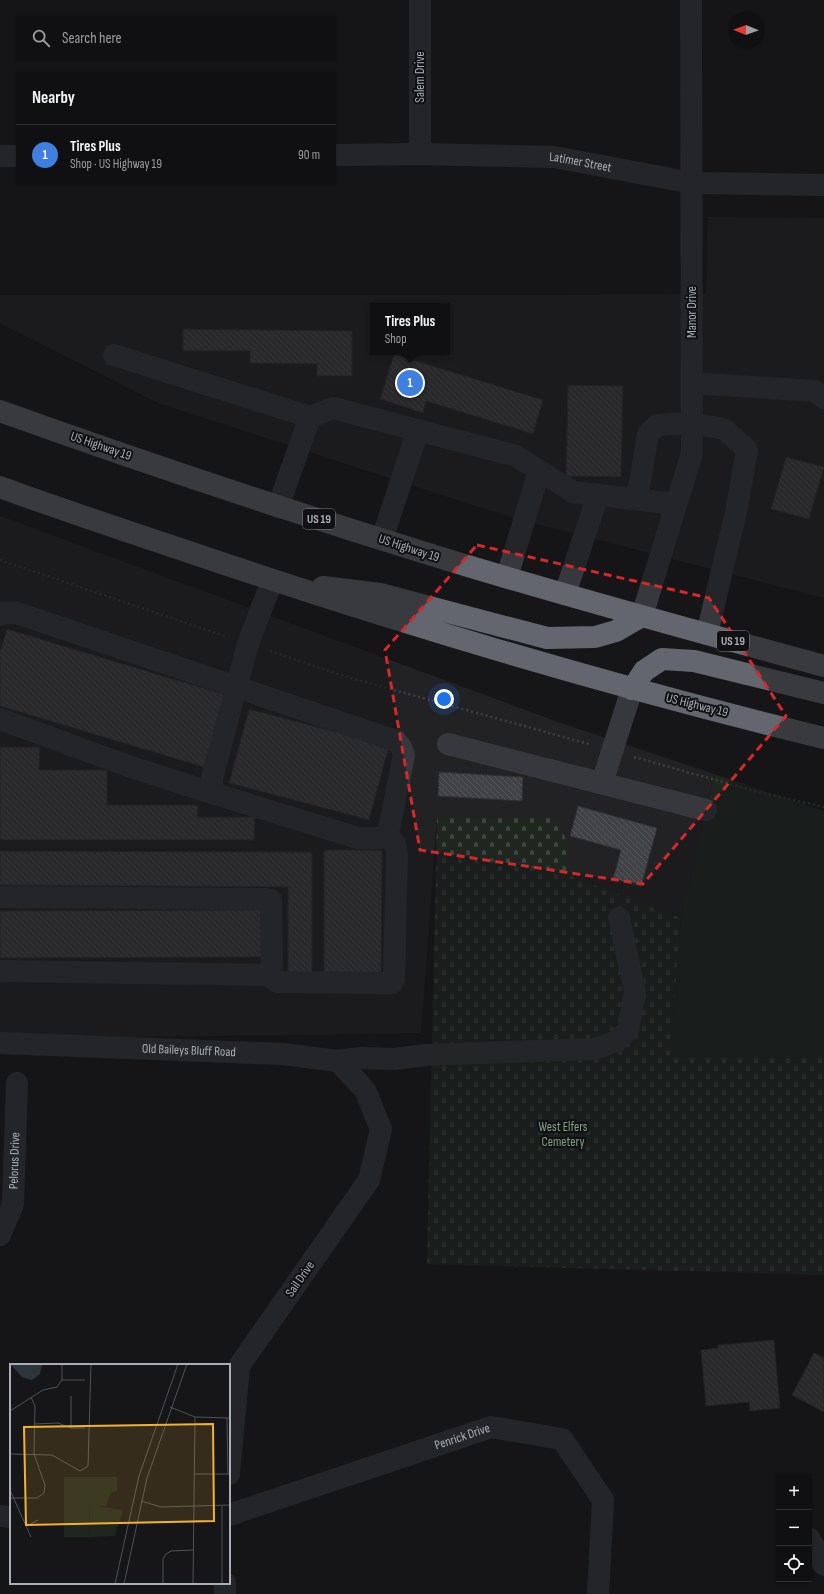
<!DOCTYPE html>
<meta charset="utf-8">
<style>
:root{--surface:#101012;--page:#1e1e20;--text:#f1f3f6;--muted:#9c9d9f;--line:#303032;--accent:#f2b134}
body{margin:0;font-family:"Sofia Sans Condensed",sans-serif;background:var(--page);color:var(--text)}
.controls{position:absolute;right:12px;bottom:12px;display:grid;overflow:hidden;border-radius:0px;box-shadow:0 1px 3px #0004}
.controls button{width:36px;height:36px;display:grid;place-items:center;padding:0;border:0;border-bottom:1px solid var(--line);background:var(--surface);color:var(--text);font:20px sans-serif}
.compass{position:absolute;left:728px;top:12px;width:36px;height:36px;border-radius:50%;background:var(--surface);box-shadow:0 1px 3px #0004;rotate:271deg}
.you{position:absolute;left:444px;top:699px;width:14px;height:14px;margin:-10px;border:3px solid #fff;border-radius:50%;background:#1a73e8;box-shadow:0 0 0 6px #1a73e833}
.badge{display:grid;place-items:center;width:26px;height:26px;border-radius:50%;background:var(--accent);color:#fff;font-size:13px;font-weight:700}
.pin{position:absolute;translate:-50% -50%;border:2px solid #fff;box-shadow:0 1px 4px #0006}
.popup{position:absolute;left:370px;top:303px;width:80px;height:52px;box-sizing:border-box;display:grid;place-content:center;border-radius:0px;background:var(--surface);filter:drop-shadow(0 1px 3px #0005);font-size:13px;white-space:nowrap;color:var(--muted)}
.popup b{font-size:15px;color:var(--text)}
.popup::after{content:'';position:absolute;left:50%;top:100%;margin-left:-8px;border:8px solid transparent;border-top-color:var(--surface)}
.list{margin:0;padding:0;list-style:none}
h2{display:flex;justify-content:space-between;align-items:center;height:52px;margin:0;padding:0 16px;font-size:17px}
h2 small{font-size:13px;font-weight:400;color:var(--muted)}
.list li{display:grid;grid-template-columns:26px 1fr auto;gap:12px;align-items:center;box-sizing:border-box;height:60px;padding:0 16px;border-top:1px solid var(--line)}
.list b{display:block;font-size:15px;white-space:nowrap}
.list p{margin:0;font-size:13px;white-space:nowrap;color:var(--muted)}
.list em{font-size:13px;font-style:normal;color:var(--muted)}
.icon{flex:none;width:22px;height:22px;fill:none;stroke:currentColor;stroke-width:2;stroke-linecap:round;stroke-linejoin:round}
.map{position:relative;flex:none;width:824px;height:1594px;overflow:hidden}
.search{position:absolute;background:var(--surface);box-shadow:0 1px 3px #0004;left:16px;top:16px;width:320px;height:44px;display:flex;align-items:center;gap:10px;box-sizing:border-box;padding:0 14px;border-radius:0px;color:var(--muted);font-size:15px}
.panel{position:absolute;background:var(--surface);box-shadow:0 1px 3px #0004;left:16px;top:72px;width:320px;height:112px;border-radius:0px}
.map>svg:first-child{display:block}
.built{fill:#222225;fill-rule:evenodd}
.grass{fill:#1e261f}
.cemetery{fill:url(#cemetery-stones)}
.building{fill:url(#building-back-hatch);stroke:#303034}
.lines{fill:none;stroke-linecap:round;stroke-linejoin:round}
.path{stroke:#3d3f44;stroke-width:2.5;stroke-dasharray:2 3;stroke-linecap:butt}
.minor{stroke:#37383d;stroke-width:22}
.highway{stroke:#63666e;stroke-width:22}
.marked{fill:none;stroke:#d62828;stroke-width:3;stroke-dasharray:8 5;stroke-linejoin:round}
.labels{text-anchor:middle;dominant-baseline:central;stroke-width:4;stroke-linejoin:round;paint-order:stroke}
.shield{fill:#111113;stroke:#7b7e86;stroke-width:1}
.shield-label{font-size:12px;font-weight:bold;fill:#a8adb8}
.street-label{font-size:13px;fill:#a8adb8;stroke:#111113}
.park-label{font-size:13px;fill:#7fa381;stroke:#111113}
.inset-road{fill:none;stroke:#505258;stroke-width:1}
.view{fill:#f2b134;fill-opacity:0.15;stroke:#f2b134;stroke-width:2}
.inset-edge{fill:none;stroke:#a8adb8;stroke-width:2}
</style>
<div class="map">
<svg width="824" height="1594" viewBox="0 0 824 1594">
<defs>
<pattern id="cemetery-stones" width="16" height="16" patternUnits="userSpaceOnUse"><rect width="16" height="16" fill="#1e261f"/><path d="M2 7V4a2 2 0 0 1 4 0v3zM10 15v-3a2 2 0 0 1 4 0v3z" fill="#3c433d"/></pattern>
<pattern id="building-back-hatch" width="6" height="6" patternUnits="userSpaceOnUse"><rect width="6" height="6" fill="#404145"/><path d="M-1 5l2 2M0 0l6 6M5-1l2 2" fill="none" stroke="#595a5e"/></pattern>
</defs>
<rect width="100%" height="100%" fill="#161618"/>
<path class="built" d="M708,217L824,218V598L513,518L158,403L0,323V295H555L706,294ZM373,306H447V352H373Z
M0,516L561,723L714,774L681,918L565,874L569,846L437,818L421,1033L0,1039Z"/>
<path class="grass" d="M714,774L824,811V1058L670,1056L681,918Z"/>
<path class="cemetery" d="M556,817L569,846L566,874L681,918L670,1056L824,1058V1275L427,1264L437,818Z"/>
<path class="building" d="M183,329L352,331V376H317V364L250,363V351H183Z
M394,354L543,400L533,434L426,401L423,413L380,399Z
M568,385L623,386L621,477L566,476Z
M786,457L824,467L809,519L771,509Z
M7,629L226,695L204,767L0,706V652Z
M249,709L389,746L369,820L229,783Z
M0,747H40L39,770H107V805H198L197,817H255L254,840H0Z
M439,772L523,777L522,801L438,796Z
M578,806L657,828L641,887L613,879L621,850L570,836Z
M324,850H382L381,976L324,975Z
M0,851L312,852V978H288V887L0,885Z
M262,910V957L0,958V911Z
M774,1340L780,1408L750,1411L749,1402L706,1406L701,1350L718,1348V1345Z
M814,1353L824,1358V1412L792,1395Z"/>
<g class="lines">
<path class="path" d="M0,560L225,636
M270,651L347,677L589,744
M634,757L758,792L824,807"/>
<g class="minor">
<path d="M420,154V0"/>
<path id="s1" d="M335,155L420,154L554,157L693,183L824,185"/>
<path d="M0,156H17"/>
<path d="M114,355L310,417"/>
<path d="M692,383L814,391L824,398"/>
<path d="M637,499L648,434L657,425L692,423L724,429L747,450L736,512L707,634"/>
<path d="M278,507L310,417L333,408L516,456L573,492L676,504"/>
<path d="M382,539L418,430"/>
<path d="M507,577L539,471"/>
<path d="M565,594L598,495"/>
<path d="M0,615L2,613H17L396,741L401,747L404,755L389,829L387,835L383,838H358L215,794L212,786V778L248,644L272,581"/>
<path d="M642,616L692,453L691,0"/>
<path d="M0,719L131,767L215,794"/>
<path d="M448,744L706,810"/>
<path d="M602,783L632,689"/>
<path d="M0,897L265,899L271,900L272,969L268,975L0,971"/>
<path d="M268,975L277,982L392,983L394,979L397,854L395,844L387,835"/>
<path id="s2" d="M0,1043L283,1054L338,1061L365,1090L381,1129L369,1180L239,1366L229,1474"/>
<path d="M338,1061L360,1058L394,1059L426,1055L595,1049L617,1041L628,1030L635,992L619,918"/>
<path id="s3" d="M0,1235L13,1204L17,1083"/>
<path id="s4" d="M229,1515L491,1427L562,1439L603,1500L598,1594"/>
<path d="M0,1516L11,1517"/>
<path d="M809,1538L824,1565"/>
<path d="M225,1594V1583"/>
</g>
<path class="highway" d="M0,411C148,464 298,514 448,560C573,598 699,632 824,666
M0,487C60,509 120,529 180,549C392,621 606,685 824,738
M323,587L380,594L547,638L595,637L616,631L642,616
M632,689L644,671L662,659L694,661L824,693"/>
</g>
<path d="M0 0H824V1594H0ZM477,545L709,598L786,716L643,884L420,850L385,650Z" fill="#161618" fill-opacity=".55" fill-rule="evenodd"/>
<path class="marked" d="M477,545L709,598L786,716L643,884L420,850L385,650Z"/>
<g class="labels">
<g class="shield">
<rect x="303" y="509" width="32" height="20" rx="3"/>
<rect x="717" y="631" width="32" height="20" rx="3"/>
</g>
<g class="shield-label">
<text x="319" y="519">US 19</text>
<text x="733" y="641">US 19</text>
</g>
<g class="street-label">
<text transform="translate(420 77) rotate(-90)">Salem Drive</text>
<text stroke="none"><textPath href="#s1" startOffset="246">Latimer Street</textPath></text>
<text transform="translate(692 312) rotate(-90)">Manor Drive</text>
<text transform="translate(101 446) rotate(19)">US Highway 19</text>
<text transform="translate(409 548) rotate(18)">US Highway 19</text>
<text transform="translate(697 705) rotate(14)">US Highway 19</text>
<text stroke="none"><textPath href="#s2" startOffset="189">Old Baileys Bluff Road</textPath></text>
<text stroke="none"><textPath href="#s3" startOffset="77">Pelorus Drive</textPath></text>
<text transform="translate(300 1279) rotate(-55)">Sail Drive</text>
<text stroke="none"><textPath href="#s4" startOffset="246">Penrick Drive</textPath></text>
</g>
<g class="park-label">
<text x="563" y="1127">West Elfers<tspan x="563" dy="15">Cemetery</tspan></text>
</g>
</g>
<g transform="translate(10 1364)">
<rect width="220" height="220" fill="#161618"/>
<path d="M79,141L113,146L105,172L80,173Z" fill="#1e261f"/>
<path d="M54,113H107V127L101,129L96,142H79L80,173H54Z" fill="#1e261f"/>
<path d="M0,0H32L30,10L22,16L12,13Z" fill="#2c353c"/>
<path class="inset-road" d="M52,16H75M160,43L185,53L220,54M0,47L33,26L47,23L52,16V0M217,54L218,110M24,60L48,59L61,64H75M61,64V32M0,90L42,91L70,107L78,102L81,0M185,110H219M0,126L21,173M0,134H27L34,129L35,121L24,90L25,42L21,33M131,137L151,143L220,141M212,142V220M17,162L28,156M105,220L129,112L168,0M114,220L137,114L177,0M153,220V195L156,190L161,187L183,186M183,220L185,53"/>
<path class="view" d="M203,60L204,157L16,161L14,63Z"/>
<rect width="220" height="220" class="inset-edge"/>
</g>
</svg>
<div class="controls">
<button>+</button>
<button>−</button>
<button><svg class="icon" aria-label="locate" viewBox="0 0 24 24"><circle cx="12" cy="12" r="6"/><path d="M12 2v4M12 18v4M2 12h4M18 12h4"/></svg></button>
</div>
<svg class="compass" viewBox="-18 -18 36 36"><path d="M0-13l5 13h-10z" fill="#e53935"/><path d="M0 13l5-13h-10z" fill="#9c9d9f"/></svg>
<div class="you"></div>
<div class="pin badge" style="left:410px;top:383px;background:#3f7fe0">1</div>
<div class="popup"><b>Tires Plus</b>Shop</div>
<div class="search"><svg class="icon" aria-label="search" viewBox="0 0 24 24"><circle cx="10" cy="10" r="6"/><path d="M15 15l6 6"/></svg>Search here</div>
<section class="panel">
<h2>Nearby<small></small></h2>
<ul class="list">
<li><span class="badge" style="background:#3f7fe0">1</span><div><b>Tires Plus</b><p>Shop · US Highway 19</p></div><em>90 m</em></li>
</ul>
</section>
</div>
